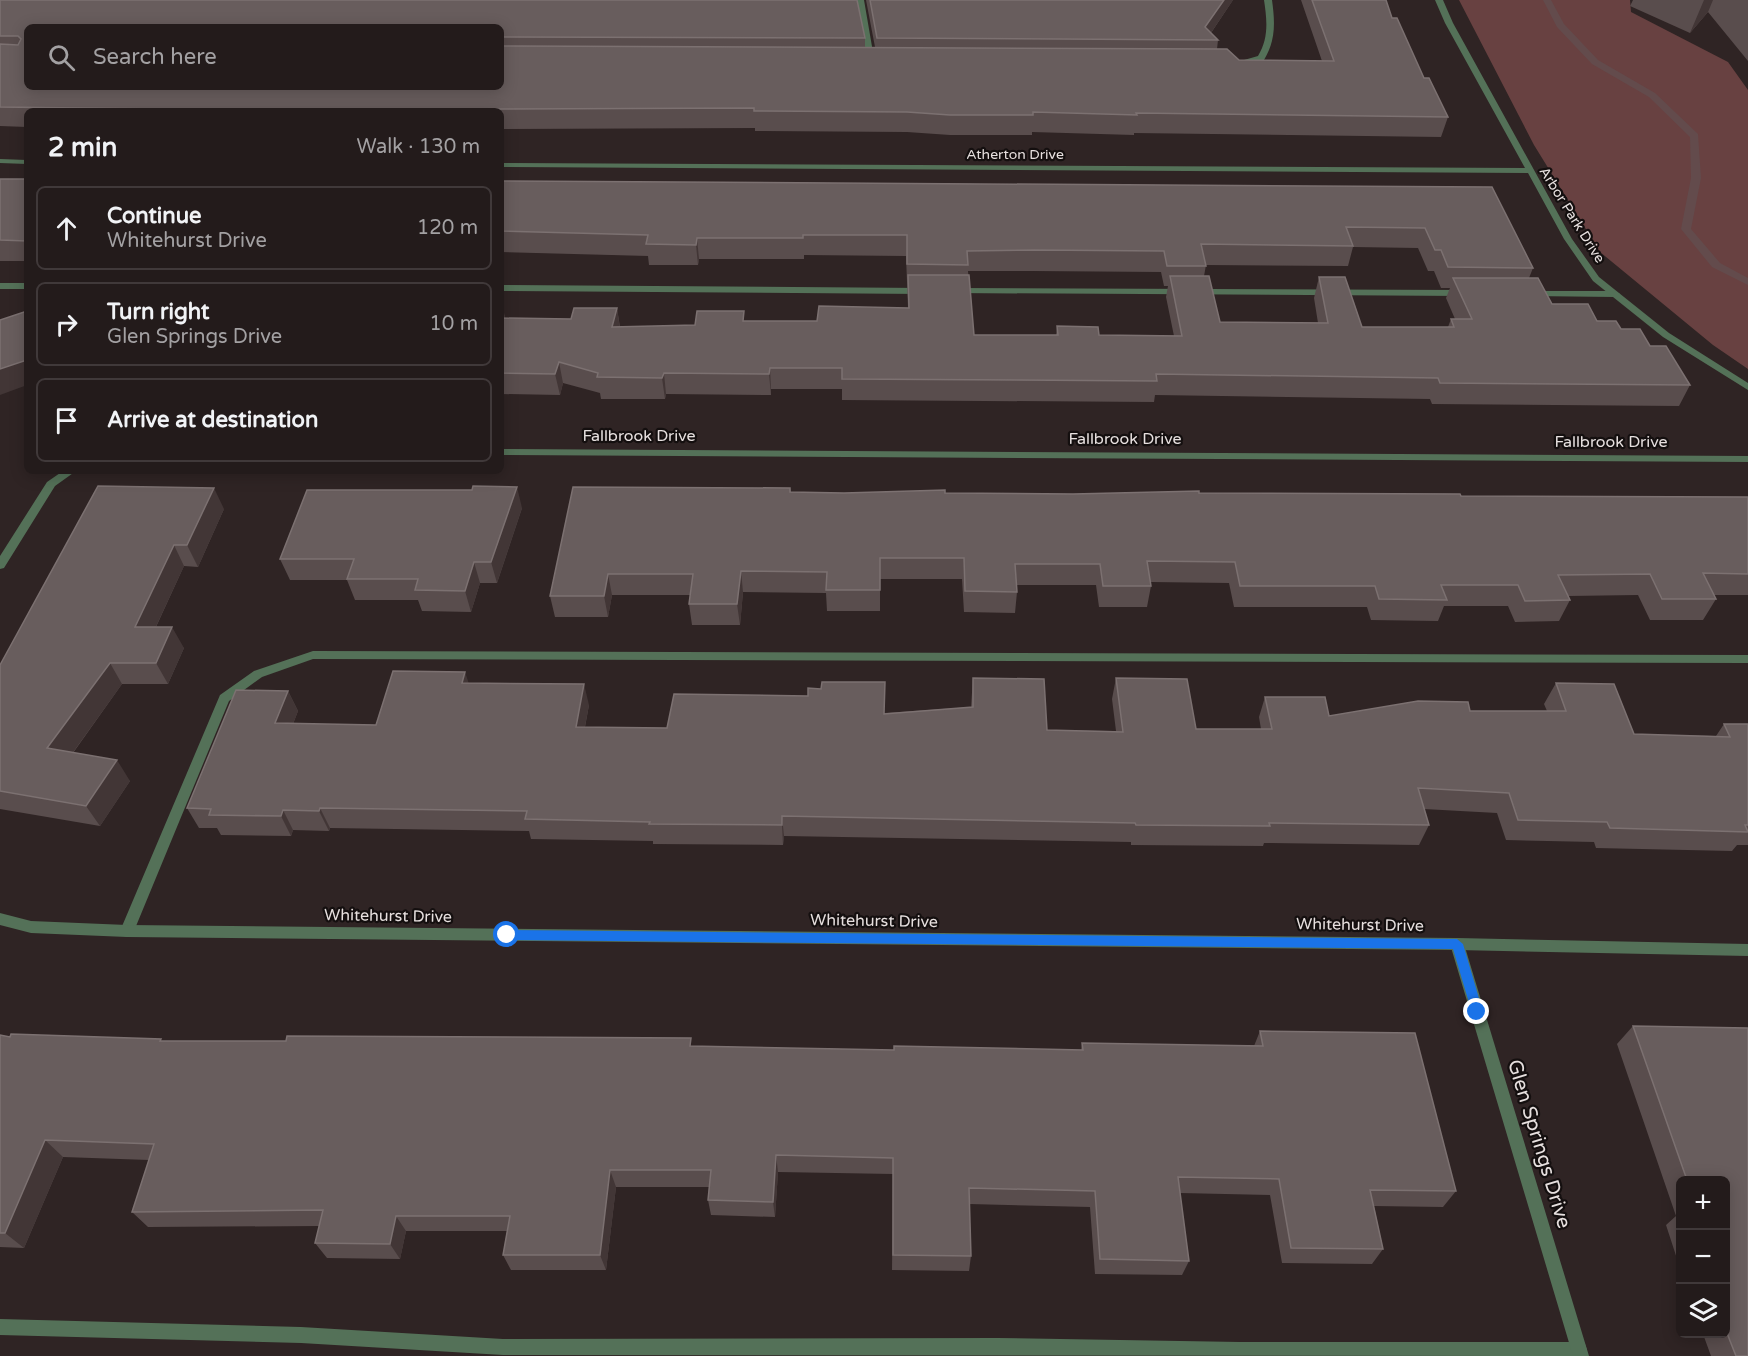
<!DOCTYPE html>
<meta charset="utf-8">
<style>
:root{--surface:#231b1b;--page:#2f2828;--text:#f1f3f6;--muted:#a3a1a3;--line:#40393a}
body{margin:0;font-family:"Varela Round",sans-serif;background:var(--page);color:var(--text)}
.controls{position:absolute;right:18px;bottom:18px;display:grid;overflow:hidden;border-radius:9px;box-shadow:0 3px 15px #0003}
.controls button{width:54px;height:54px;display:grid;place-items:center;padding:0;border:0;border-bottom:2px solid var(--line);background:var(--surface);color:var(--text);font:30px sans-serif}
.stop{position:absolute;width:18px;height:18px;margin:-14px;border:4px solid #1a73e8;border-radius:50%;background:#fff}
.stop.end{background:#1a73e8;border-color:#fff;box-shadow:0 2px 6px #0008}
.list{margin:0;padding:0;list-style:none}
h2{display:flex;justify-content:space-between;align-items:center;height:78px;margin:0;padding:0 24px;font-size:26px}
h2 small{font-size:20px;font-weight:400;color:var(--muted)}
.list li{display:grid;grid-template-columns:39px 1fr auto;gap:18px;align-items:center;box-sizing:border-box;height:84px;margin:0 12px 12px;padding:0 12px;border:2px solid var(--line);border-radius:9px}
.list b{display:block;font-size:22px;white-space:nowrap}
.list p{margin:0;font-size:20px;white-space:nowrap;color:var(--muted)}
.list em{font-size:20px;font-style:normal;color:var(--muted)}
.icon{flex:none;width:33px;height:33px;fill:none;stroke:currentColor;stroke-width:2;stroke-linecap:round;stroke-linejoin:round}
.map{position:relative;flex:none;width:1748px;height:1356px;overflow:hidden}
.search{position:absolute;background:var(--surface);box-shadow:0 3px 15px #0003;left:24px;top:24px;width:480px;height:66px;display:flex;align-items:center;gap:15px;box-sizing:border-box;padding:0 21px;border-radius:9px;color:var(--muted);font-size:22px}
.panel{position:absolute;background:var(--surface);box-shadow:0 3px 15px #0003;left:24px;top:108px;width:480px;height:366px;border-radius:9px}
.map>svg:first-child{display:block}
.forest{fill:#684141}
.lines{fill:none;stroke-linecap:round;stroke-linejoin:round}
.stream{fill:#634b4c;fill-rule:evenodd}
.service{fill:#547158;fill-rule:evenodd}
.minor{fill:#547158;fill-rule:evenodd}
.tertiary{fill:#547158;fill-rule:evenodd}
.wall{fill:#594d4d;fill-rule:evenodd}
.shaded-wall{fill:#423636}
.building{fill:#685d5d;stroke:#7c7171;stroke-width:1.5}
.route{fill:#1a73e8}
.labels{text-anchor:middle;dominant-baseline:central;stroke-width:4.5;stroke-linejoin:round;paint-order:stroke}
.far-street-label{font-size:14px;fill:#e7e0df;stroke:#140f0f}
.street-label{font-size:16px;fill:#e7e0df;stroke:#140f0f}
.near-street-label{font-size:20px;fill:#e7e0df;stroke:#140f0f}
</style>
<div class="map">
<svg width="1748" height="1356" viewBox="0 0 1748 1356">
<rect width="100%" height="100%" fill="#2f2424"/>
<path class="forest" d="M1459,0H1630L1631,12L1728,62L1748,90V369L1713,345L1600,252L1534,145Z"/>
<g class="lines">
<path class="stream" d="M1543,0H1551L1564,24L1598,60L1655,93L1698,134L1701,178L1691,229L1720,263L1748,278V285L1712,267L1681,229L1691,178L1690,137L1649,97L1592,64L1557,27Z"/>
<path class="service" d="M856,0H864L875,64L868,62Z
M1264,0H1272C1275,22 1276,40 1264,60L1237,66V62L1258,56C1269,38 1267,20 1264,0Z
M0,283H27V289H0Z
M501,285L924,288L929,291L924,294L501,291Z
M956,288L1464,290L1469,293L1464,296L953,293L951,291Z
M1532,291H1615L1620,294L1615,297L1529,296V292Z
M313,651L1748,655V663L313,659L262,677L229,701L134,931L132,935L127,937L122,935L120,931L220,695L254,671Z
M0,1319L301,1327L503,1339L997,1338L1240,1342H1579L1585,1344L1587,1350L1585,1356L503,1355L301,1343L0,1335Z"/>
<path class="minor" d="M1435,0H1443L1453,23L1572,239L1599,277L1669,333L1748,383V390L1663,337L1593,281L1564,239L1528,173L501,167V163L1525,168L1445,23Z
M0,159L27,160V164L0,163Z
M501,449L1748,456V462L501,455Z
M63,471H76L55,486L4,568L0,569V556L47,482Z
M1457,938L1462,940L1464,944L1589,1356H1573L1450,944L1452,940Z"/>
<path class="tertiary" d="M0,913L31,921L127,925L1457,938L1748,944V956L1457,950L127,937L31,933L0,925Z"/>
</g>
<path class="wall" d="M0,0L865,38V47H875L866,0H1233L1211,33L1218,40L1217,49L1239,60L1322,61L1301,0H1386L1392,18L1424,78L1448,117L1441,137L1134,133V135L1032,132V135H950L907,132L755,131V128L501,129V111H27V127L0,126ZM27,27H501V87Z
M1633,0H1748V61L1708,12L1690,33L1630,6Z
M0,179H27V261H0Z
M501,181L1492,187L1533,268L1529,278L1552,304L1621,329L1650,346L1690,385L1679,406L1432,404L1430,399L1155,395L1154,402L842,400V389H771V395L666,394L665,399H601L600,393L563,383L560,395L501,394V302L505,318L571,319L617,308L620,327L695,325L745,321H817L908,308L906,256L804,255V259H699L698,265H649L648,256L501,252ZM1353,247L1418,248L1428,271H1434L1441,288H1450L1446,298L1455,319H1451L1448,327H1362L1319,277L1314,298L1318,323L1220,322L1204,276L1206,265L1348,266ZM968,271H1032L1161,272L1164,286H1168L1166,297L1174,336L1099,335L1057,326L1056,335H974Z
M790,488L791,492L844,493L1073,494L1199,493L1461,496L1748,497V595H1714L1716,599L1703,620H1650L1638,595L1568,596L1570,600L1559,621L1515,622L1508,606H1444L1438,621L1371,620L1367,607H1234L1229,583L1151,582V586L1147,607H1099L1096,585H1017V592L1015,613L964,612L962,579H880V611H827L826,593L743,592L740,625H692L689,604L690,595H612L608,617H555L550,596Z
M522,508L497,583H480L471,612L422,611L418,600H355L347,580H290L280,559Z
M224,509L198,567L184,566L156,627L184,648L168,684H122L73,753L130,781L100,826L0,809V665Z
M973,678L1047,730L1116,731L1112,699L1116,678L1196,729H1261L1259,717L1265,697L1329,716L1470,711H1547L1544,704L1556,683L1634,734L1716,736L1724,724H1748V845H1737L1732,851L1596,848L1594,842L1506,840L1497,813L1424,809L1429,825L1419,845L1264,843L1263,846L1131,845V842L784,836L783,845L653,844V841L531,839L529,831L330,828L329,831L293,830L291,836L221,835L217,828H199L187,808L288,691L298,711L293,724L376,725L469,683L589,705L585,727L667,728L971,707Z
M1633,1026L1748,1028V1356H1711L1703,1334H1725V1180H1680V1268L1666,1225L1676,1216L1617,1044Z
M1260,1031L1456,1191L1443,1207L1374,1206L1383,1249L1372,1264L1282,1263L1270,1195L1180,1193L1189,1261L1182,1275L1095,1274L1090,1207L969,1204L971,1256L969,1271L892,1270L893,1174L778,1172L775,1217L711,1215L708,1200L709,1187H616L606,1270H511L503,1255L507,1231H406L400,1259L327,1258L315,1243L319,1226L148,1227L132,1212L149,1160L63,1157L24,1248L0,1247V1035L10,1037L163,1041L692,1046L894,1050H1081L1082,1043L1254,1046Z"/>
<path class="shaded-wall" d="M1224,0H1233L1206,40L1205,27Z
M1704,0H1713L1708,12L1690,33Z
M697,238L699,259L698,265L696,245Z
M502,302L506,323L501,337V303Z
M617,308L620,329L612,327Z
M27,360V385L0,395V369Z
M559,362L563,383L560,395L555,374Z
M770,368L771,389V395L769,374Z
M664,373L666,394L665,399L662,378Z
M517,487L522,508L497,583L491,562Z
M214,488L224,509L198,567L187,545Z
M174,545L184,566L146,648L135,627Z
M474,562L480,583L471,612L465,591Z
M741,571L743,592L740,625L737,604Z
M608,574L612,595L608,617L604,596Z
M172,627L184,648L168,684L156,663Z
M110,663L122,684L61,769L47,748Z
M465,672L472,693L462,683Z
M584,684L589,705L581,747L576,727Z
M288,691L298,711L285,744L275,723Z
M117,760L130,781L100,826L86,806Z
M320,808L330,828L329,831L319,811Z
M283,810L293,830L291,836L281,816Z
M782,816L784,836L783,845L782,825Z
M45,1140L63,1157L24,1248L5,1233Z
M776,1155L778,1172L775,1217L773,1202Z
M610,1170L616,1187L606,1270L600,1255Z
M396,1216L406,1231L400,1259L390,1244Z"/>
<path class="building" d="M0,0H857L865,38L501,37V27H27V87H501V46L1227,49L1239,60L1334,61L1312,0H1386L1392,18H1397L1424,78H1429L1448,117L1136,113L1137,115L1033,112V115H950L907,112L754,111V108L246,110L0,107V44L18,45L21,39L18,36H0Z
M870,0H1224L1205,27L1218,40L877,38Z
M0,179H27V241L0,240Z
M501,181L1492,187L1533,268L1448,267L1441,250H1435L1425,228L1346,227L1353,246L1201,244L1206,266H1167L1164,251L1034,250L967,251L968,265L907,264V235H803V238H697L696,245L646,244L648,235L501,231Z
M908,275H969L974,335H1058L1057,326L1098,327L1099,335L1182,336L1170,276H1209L1220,322L1328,323L1319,277H1345L1362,327H1454L1451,319H1472L1453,278H1538L1552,304H1588L1597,321H1616L1621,329H1640L1650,346H1666L1690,385L1440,383L1438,378L1156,374L1157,381L842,379V368H770L769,374L664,373L662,378L597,377L598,373L559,362L555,374L501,373V318L571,319L574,308H617L612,327L695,325L697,311H744L743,321H817L819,306L909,308Z
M27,311V360L0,369V320Z
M98,486L214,488L187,545H174L135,627H172L156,663H110L47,748L117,760L86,806L0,791V665Z
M473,486L517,487L491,562H474L465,591L415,590L418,579H347L354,559H280L307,490H472Z
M573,487L790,488V492L844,493L945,490V493L1073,494L1199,491V493L1460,494L1461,496L1748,497V574L1703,573L1716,599H1662L1650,574L1558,575L1570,600L1525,601L1518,585H1441L1447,600L1379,599L1375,586H1240L1235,562L1147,561L1151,586H1103L1100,564H1015L1017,592L965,591L964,558H880V590H826L827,572L741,571L737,604H689L693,574H608L604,596H550Z
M393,671L465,672L462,683L584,684L576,727L667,728L674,694L808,696V688L821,689L822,682H885L884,714L973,707V678L1044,679L1047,730L1123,732L1116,678L1187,679L1196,729H1272L1265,697H1325L1329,716L1418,701L1468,702L1470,711H1566L1556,683L1614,684L1634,734L1730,737L1724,724H1748V825H1745L1748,832L1610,828L1607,822L1518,820L1509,793L1418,788L1429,825L1269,823L1270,826L1136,825L1135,823L782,816V825L649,824L650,822L525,819L527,811L320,808L319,811L283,810L281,816L209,815L211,809L187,808L236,690L288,691L275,723L376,725Z
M1633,1026L1748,1028V1356H1736L1725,1328V1180H1687Z
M1260,1031L1415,1033L1456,1191L1370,1190L1383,1249L1291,1248L1279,1179L1178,1177L1189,1261L1100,1259L1095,1191L969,1188L971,1256L893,1255V1158L776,1155L773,1202L708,1200L711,1170H610L600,1255H503L510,1216H396L390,1244L315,1243L323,1210L132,1212L154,1144L45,1140L5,1233H0V1035L10,1037L11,1034L161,1039L160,1041H286L287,1036L691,1038L690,1046L894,1050V1046L1083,1050L1082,1043L1263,1046Z"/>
<path class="route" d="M507,930L1457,939L1463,944L1483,1012L1477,1017L1473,1016L1453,949L507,940L501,935Z"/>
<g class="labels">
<g class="far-street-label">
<text x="1015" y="154">Atherton Drive</text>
<text transform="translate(1572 215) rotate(58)">Arbor Park Drive</text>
</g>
<g class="street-label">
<text x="639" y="436">Fallbrook Drive</text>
<text x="1125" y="439">Fallbrook Drive</text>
<text x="1611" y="442">Fallbrook Drive</text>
<text transform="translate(388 916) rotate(1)">Whitehurst Drive</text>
<text transform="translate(874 921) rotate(1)">Whitehurst Drive</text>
<text transform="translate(1360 925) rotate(1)">Whitehurst Drive</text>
</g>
<g class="near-street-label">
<text transform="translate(1539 1144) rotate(73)">Glen Springs Drive</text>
</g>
</g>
</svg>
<div class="controls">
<button>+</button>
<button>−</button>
<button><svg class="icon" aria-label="layers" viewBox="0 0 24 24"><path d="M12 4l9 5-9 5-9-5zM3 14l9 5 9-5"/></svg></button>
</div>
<div class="stop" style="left:507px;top:935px"></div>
<div class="stop end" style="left:1477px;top:1012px"></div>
<div class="search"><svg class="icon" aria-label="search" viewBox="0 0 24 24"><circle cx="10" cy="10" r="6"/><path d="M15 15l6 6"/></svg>Search here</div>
<section class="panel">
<h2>2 min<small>Walk · 130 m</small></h2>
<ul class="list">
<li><svg class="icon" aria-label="ahead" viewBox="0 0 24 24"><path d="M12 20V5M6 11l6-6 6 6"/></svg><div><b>Continue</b><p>Whitehurst Drive</p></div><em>120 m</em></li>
<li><svg class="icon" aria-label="right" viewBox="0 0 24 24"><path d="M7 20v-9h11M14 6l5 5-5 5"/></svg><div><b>Turn right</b><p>Glen Springs Drive</p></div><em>10 m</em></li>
<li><svg class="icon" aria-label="arrive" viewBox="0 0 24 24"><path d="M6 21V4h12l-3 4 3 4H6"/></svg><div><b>Arrive at destination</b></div></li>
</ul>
</section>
</div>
